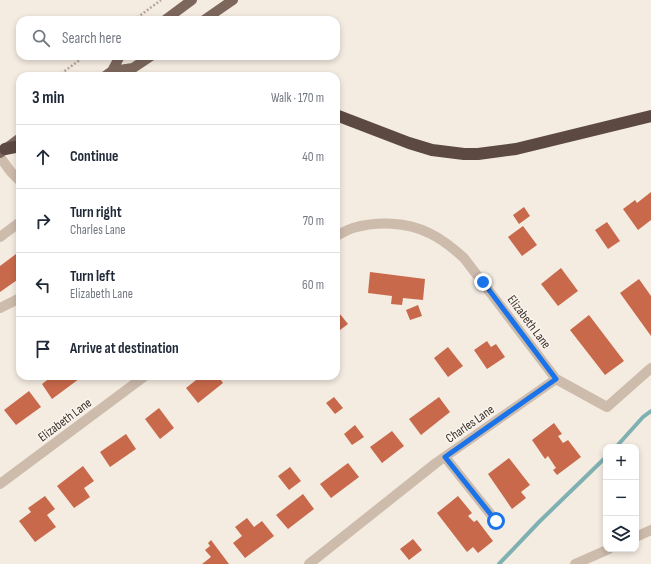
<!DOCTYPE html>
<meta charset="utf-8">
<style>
:root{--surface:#fff;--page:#f2f2f3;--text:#1f2937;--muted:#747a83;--line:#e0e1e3}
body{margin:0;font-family:"Sofia Sans Condensed",sans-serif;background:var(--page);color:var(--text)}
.controls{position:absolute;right:12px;bottom:12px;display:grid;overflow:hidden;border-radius:8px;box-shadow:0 2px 6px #0003}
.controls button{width:36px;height:36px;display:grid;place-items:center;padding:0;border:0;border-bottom:1px solid var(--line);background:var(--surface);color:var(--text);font:20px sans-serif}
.stop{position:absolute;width:12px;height:12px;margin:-9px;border:3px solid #1a73e8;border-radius:50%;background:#fff}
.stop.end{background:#1a73e8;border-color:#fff;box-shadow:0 1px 4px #0008}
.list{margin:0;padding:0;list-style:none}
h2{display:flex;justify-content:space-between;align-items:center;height:52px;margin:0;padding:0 16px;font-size:17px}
h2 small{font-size:13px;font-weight:400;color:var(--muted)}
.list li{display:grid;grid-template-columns:26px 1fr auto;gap:12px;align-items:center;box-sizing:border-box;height:64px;padding:0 16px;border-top:1px solid var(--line)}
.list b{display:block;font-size:15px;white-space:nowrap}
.list p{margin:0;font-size:13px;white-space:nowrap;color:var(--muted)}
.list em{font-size:13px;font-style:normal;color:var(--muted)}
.icon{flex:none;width:22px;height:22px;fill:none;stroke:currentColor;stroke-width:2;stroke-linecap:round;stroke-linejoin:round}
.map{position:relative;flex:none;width:651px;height:564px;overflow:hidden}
.search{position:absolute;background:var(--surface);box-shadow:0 2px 6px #0003;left:16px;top:16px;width:324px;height:44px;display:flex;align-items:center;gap:10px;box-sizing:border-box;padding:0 14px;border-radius:12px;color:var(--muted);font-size:15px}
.panel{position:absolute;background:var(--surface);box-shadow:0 2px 6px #0003;left:16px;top:72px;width:324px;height:308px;border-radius:12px}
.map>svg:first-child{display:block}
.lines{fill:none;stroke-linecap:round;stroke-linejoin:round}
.stream{stroke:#7fb0b2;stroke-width:4}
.building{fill:#c8694b}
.path{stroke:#b9a596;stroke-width:2.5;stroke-dasharray:2 2;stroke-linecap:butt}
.minor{stroke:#cdbbac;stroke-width:10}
.major{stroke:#7d675c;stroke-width:10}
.highway{stroke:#5c4a42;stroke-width:12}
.route{stroke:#1a73e8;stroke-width:5}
.labels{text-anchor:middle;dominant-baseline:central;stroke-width:3;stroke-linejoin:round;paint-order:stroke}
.street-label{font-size:13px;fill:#3b302b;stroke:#fbf5ee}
</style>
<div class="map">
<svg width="651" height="564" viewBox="0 0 651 564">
<rect width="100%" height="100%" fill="#f4ebe1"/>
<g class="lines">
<path class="stream" d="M616,447L643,417L651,411
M499,564L539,522L606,457"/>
</g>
<path class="building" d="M651,192V220L638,230L623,209L635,200L637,203Z
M524,207L530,216L519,224L513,215Z
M607,222L620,241L608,249L595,230Z
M523,226L537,245L522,256L508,237Z
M20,251V278L0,292V266Z
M561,268L578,291L558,306L541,284Z
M370,272L425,279L423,300L403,298L402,305L391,304L392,296L368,293Z
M639,279L651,296V336L620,293Z
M418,305L422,316L410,320L406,310Z
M336,309L348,324L336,333Z
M589,315L624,361L605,375L570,330Z
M487,341L491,347L496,344L505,357L487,369L474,350Z
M448,347L463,366L448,377L434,358Z
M51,376H83L52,399L42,384L51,377Z
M201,376H218L223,383L198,403L186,388Z
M29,391L41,407L16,425L4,410Z
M334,397L343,408L335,414L326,403Z
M439,397L450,412L421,435L409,419Z
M159,408L174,428L160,439L145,419Z
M554,423L562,434L558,436L563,443L568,440L581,457L557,475L553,470L556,468L548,456L545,459L532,440Z
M355,425L364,437L352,445L344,434Z
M392,431L404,446L382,463L370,447Z
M126,434L136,449L110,467L100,452Z
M509,458L530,485L521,492L526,498L512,509L488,474Z
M348,463L359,477L331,498L320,484Z
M83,466L94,481L84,488L90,497L74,508L57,486Z
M290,467L301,481L289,490L278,476Z
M303,494L314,509L288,529L276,515Z
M45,496L55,509L47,515L56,527L35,542L19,521L31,512L28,508Z
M458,496L472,513L468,516L474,522L477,520L493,541L478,553L473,547L467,552L437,513Z
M247,518L254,527L262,521L274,536L245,558L233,543L242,536L235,527Z
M413,539L422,550L409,560L400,549Z
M211,540L229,564H202L211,557L205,550L210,546L208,543Z"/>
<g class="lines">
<path class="path" d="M134,20L161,0
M58,76L85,56"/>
<path class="minor" d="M0,157L11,172L20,181
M336,236C342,233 347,230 353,228C377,221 407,222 429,233C442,239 453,248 464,258L556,379L607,407L651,368
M0,237L20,222
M0,308L20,298
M445,457L496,521
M0,484L145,376
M636,537L651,530
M309,564L436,463L556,379
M575,564L609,549"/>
<path class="major" d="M165,20L192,0
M204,20L233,0
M112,71L133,68L151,56
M105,76L112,71L120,56
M0,153L20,138"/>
<path class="highway" d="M336,115L409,143L432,150L464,154H478L516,149L651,116
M5,149L20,146"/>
</g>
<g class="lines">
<path class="route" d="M483,282L556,379L445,457L496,521"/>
</g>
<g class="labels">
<g class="street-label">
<text transform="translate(529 322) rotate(53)">Elizabeth Lane</text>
<text transform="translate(65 420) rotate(-37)">Elizabeth Lane</text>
<text transform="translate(470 424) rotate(-35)">Charles Lane</text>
</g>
</g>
</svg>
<div class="controls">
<button>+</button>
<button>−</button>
<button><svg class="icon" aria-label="layers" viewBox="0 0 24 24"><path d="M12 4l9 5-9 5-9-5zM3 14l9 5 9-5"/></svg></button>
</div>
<div class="stop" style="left:496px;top:521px"></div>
<div class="stop end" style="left:483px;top:282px"></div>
<div class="search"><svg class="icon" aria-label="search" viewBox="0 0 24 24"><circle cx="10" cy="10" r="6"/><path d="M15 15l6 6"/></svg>Search here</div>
<section class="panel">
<h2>3 min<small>Walk · 170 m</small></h2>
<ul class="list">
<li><svg class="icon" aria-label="ahead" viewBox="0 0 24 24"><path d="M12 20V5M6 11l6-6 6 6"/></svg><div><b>Continue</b></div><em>40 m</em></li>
<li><svg class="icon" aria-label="right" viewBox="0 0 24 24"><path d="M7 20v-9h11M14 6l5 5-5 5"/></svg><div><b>Turn right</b><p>Charles Lane</p></div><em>70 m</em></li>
<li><svg class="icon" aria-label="left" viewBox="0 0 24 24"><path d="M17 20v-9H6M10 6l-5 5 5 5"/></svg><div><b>Turn left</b><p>Elizabeth Lane</p></div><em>60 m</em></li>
<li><svg class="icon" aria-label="arrive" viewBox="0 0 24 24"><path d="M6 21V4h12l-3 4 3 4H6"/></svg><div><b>Arrive at destination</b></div></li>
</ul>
</section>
</div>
